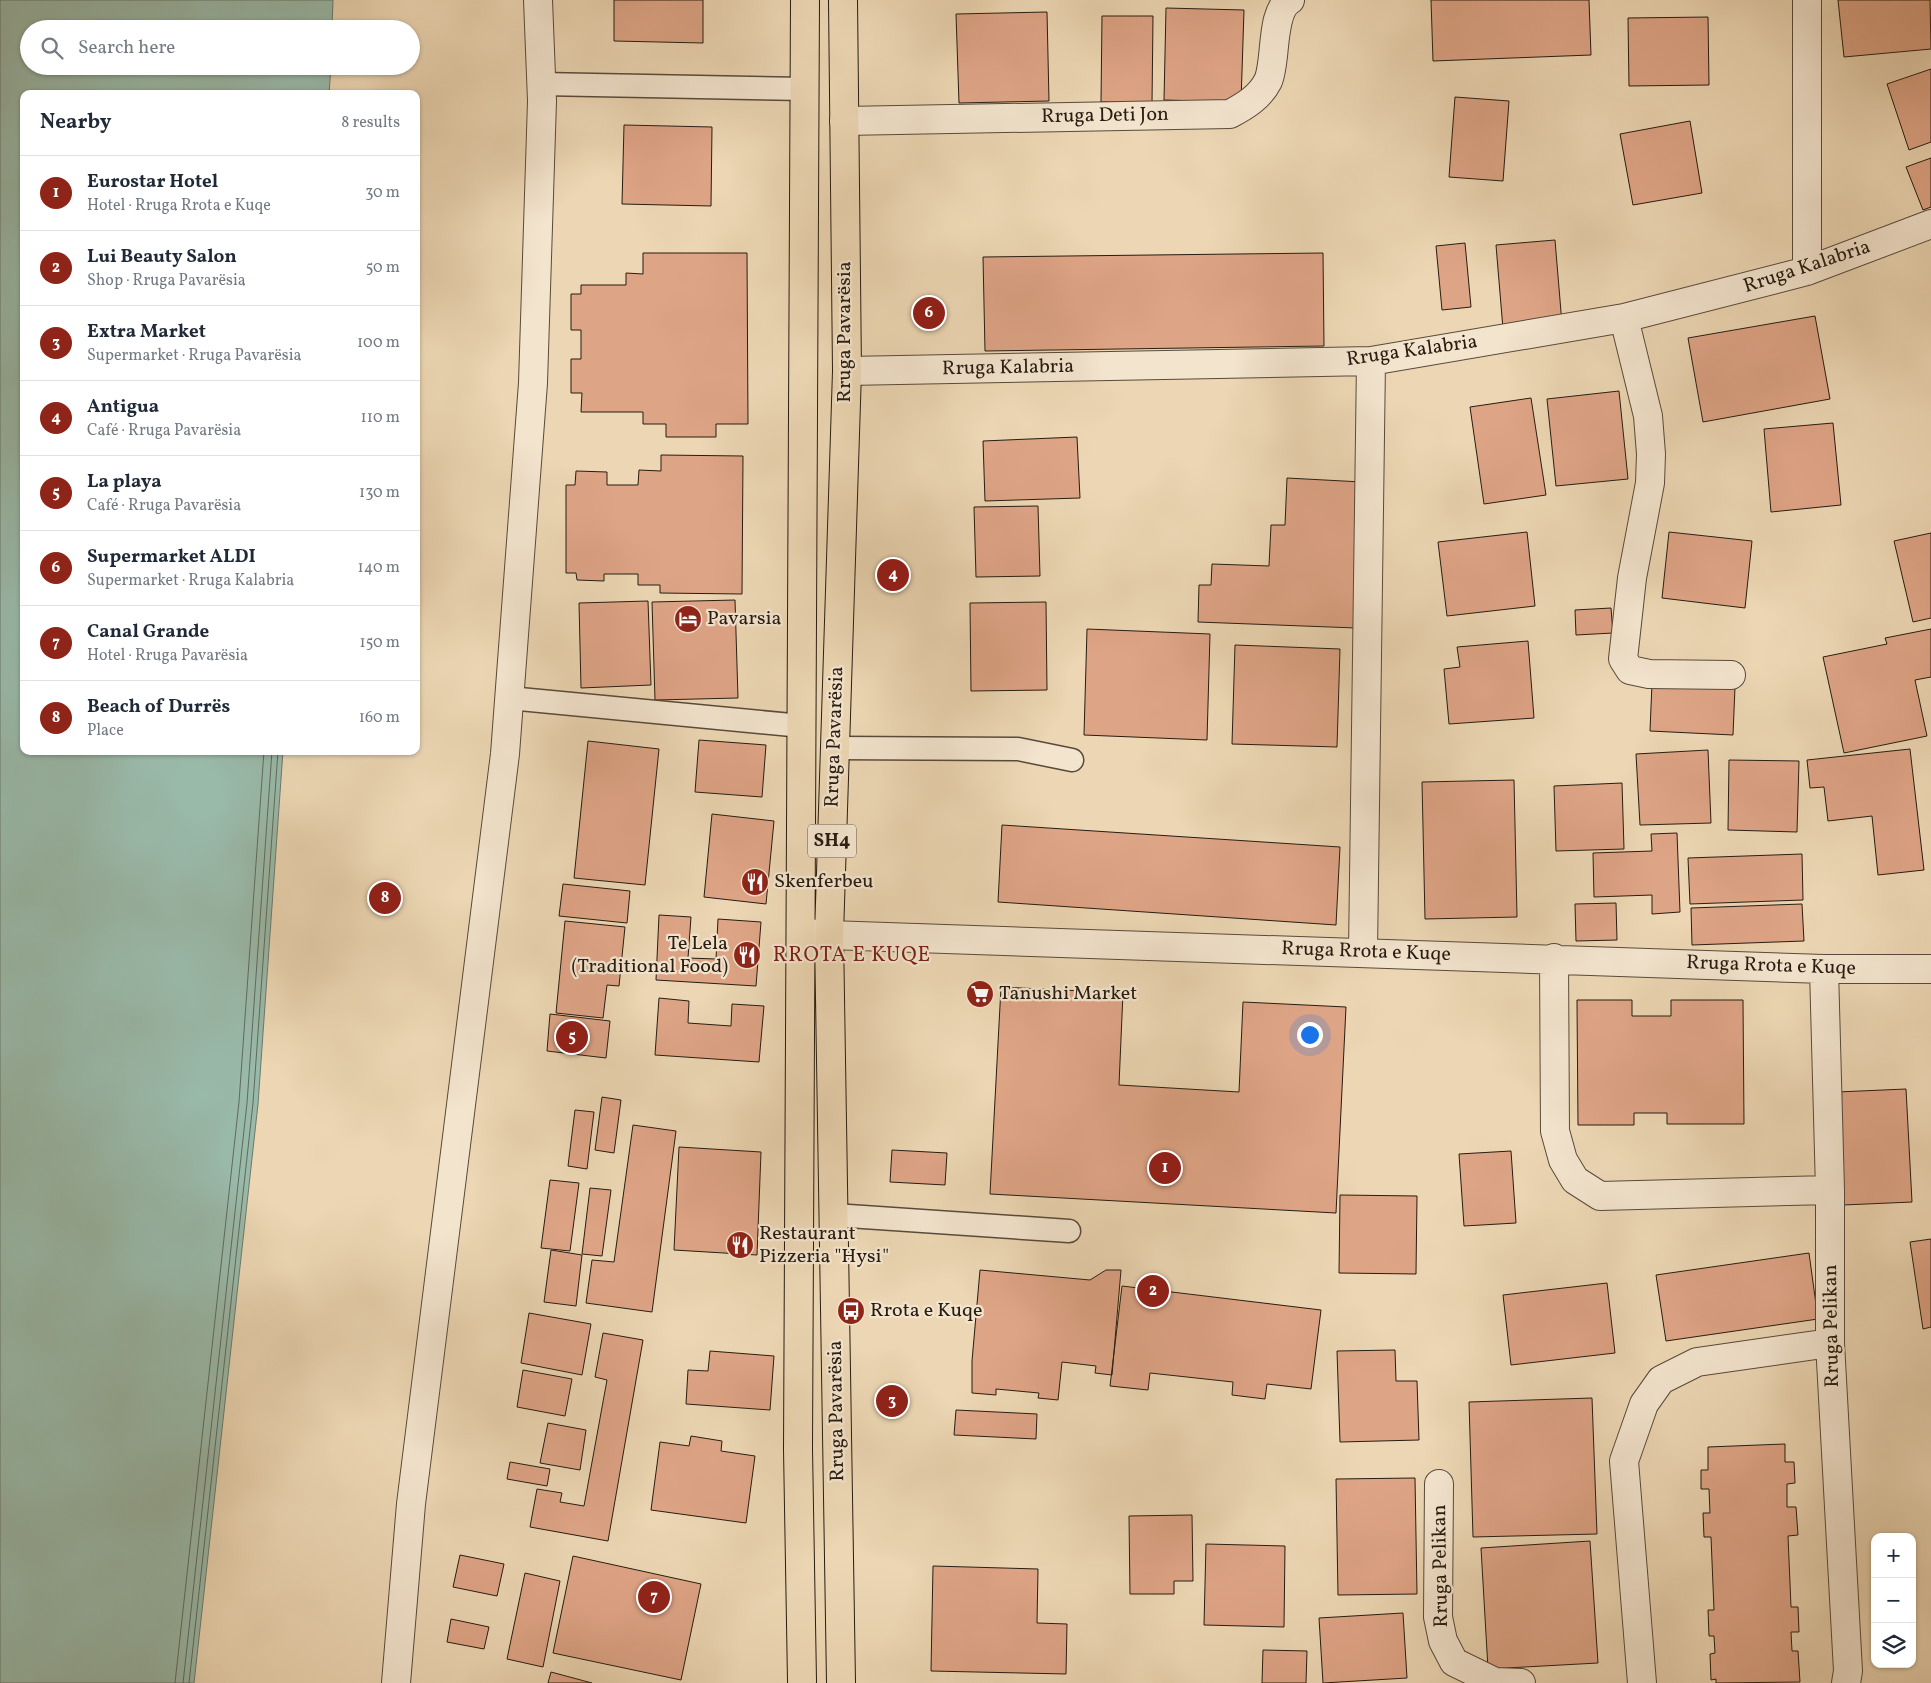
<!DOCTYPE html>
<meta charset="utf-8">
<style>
:root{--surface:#fff;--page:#f6f6f7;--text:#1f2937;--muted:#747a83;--line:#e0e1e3;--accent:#8f2418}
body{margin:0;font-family:Vollkorn,serif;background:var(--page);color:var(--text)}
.controls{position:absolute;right:15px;bottom:15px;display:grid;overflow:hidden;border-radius:10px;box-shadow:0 1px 4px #0004}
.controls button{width:45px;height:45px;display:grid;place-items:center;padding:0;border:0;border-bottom:1px solid var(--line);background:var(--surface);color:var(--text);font:25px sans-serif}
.you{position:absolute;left:1309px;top:1034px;width:18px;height:18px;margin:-12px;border:4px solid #fff;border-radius:50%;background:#1a73e8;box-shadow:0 0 0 8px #1a73e833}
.badge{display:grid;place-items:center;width:32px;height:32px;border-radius:50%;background:var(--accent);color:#fff;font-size:16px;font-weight:700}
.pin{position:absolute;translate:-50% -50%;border:2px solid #fff;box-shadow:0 1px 5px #0006}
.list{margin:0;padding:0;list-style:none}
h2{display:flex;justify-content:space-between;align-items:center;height:65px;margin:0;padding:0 20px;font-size:21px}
h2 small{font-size:16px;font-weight:400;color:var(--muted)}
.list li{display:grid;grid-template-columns:32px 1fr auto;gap:15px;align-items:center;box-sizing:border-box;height:75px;padding:0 20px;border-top:1px solid var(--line)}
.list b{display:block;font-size:19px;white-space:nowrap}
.list p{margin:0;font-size:16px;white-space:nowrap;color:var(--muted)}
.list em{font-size:16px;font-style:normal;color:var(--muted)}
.icon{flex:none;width:28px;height:28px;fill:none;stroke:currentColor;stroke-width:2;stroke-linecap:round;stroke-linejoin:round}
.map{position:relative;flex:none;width:1931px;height:1683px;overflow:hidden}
.search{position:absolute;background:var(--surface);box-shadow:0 1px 4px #0004;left:20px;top:20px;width:400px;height:55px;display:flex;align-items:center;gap:12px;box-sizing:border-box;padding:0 18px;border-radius:28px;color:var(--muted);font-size:19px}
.panel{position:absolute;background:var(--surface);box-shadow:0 1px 4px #0004;left:20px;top:90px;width:400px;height:665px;border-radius:10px}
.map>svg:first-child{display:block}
.water{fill:#99b9a9;stroke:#6b7a6c}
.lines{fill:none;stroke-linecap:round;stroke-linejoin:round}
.shore{stroke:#606a5d;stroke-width:1}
.building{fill:#dea486;stroke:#271c11}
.lane-casing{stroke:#584a3a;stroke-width:25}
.street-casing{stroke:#584a3a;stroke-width:30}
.primary-casing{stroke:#271c11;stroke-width:30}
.lane{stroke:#f3e4ce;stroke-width:22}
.street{stroke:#f3e4ce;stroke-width:28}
.primary{stroke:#ecd6b3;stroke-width:28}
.labels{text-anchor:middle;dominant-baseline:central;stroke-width:4.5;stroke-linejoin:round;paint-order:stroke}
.shield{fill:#f3e4ce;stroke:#64584a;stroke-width:1}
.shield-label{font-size:19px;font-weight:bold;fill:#271c11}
.street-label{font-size:20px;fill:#271c11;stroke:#f3e4ce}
.poi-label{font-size:20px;fill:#271c11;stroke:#f3e4ce;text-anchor:start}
.neighbourhood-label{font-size:21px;letter-spacing:1px;fill:#7a1f14;stroke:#f3e4ce}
</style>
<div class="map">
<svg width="1931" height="1683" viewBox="0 0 1931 1683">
<rect width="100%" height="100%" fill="#ecd6b3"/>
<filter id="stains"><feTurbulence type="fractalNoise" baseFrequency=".004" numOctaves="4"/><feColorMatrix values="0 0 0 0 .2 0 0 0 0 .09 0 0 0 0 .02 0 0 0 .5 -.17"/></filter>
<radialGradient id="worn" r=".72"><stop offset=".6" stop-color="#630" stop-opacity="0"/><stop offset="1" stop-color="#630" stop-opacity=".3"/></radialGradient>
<path class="water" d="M0,0H333L332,29H29V66H331L329,94H24V751H283L258,1104L194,1683H0Z"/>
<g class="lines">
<path class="shore" d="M175,1683L239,1102L264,751
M183,1683L247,1103L272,751
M189,1683L253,1103L278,751"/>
</g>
<path class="building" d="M614,0H703V43L614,41Z
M1431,0H1589L1591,55L1433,61Z
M1838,0H1930L1931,49L1844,57Z
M1166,8L1244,10L1241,102L1164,100Z
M1047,12L1049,101L959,103L956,14Z
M1102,16H1153L1152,103L1101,102Z
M1708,17L1709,85L1629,86L1628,18Z
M1931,69V142L1909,150L1887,84Z
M1455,97L1509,101L1503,181L1449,177Z
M1690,121L1702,193L1633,205L1620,134Z
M624,125L712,127L711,206L622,204Z
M1931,158V207L1923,210L1906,167Z
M1555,240L1562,324L1503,329L1496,245Z
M1465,243L1471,307L1442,310L1436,246Z
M643,253H747L748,424H716V437H666V424H643V412H581L582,393H571V359H581V330H571V294H581V285H626V273L643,274Z
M1323,253L1324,346L985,351L983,257Z
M1815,316L1830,399L1703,422L1688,338Z
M1619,391L1628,479L1556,486L1547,399Z
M1531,398L1546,495L1484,504L1470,407Z
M1833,423L1841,505L1771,512L1764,429Z
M1077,437L1080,498L985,501L983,441Z
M661,455L743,456L742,594L660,593V585H638V574H604V581L577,580L576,573H566V485H575L576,471L607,472V485H638L639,470L661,471Z
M1287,478L1362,482L1356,628L1198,622L1199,585H1211L1212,564L1269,566L1271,525H1285Z
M1038,506L1040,576L976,577L974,507Z
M1527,532L1535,606L1447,616L1438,542Z
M1669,532L1752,541L1745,608L1662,598Z
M1931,533V618L1913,622L1894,541Z
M735,600L738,698L655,700L652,602Z
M648,601L651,685L581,688L579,603Z
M1046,602L1047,690L971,691L970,603Z
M1611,608L1613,633L1576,635L1575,610Z
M1087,629L1210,634L1207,740L1084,735Z
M1931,629V677L1915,680L1927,736L1844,753L1823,657L1887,644L1885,638Z
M1528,641L1534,718L1449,724L1444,669L1460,667L1457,647Z
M1235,645L1340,649L1337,747L1232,744Z
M1652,683L1735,687L1733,735L1650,731Z
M699,740L766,745L762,797L695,792Z
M588,741L659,749L645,885L574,878Z
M1910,749L1924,870L1878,875L1872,816L1828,821L1824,787L1810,788L1807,760Z
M1708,750L1711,823L1640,825L1636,754Z
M1729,760L1799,761L1797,832L1728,830Z
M1514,780L1517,917L1425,919L1422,782Z
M1622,783L1624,849L1556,851L1554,786Z
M712,814L774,821L766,904L704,897Z
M1002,825L1340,847L1336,925L998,902Z
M1677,833L1680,912L1652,914V895L1594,897L1593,853L1652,851L1651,834Z
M1802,854L1803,900L1690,904L1688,858Z
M563,884L630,891L627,923L559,916Z
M1616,903L1617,940L1576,941L1575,904Z
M1802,904L1804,941L1692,945L1691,908Z
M659,915L691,917L688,958L716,959L718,919L761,922L756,986L656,980Z
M565,921L625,927L619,986L607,985L603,1018L556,1013Z
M1001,987L1123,993L1119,1085L1239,1092L1243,1002L1346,1007L1336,1213L990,1194Z
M659,998L689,1001L688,1023L731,1026L732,1004L764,1006L759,1062L655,1055Z
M1577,1000H1632V1016H1671V1000H1743L1744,1124H1667V1113H1634V1125H1578Z
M550,1014L610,1021L606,1058L547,1051Z
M1906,1089L1912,1202L1843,1205L1837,1092Z
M602,1097L621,1100L614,1153L595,1150Z
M575,1110L594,1112L587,1169L568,1166Z
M633,1125L676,1131L652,1312L586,1303L592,1260L614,1262Z
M679,1147L761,1152L757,1255L674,1250Z
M892,1150L947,1153L945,1185L890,1182Z
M1511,1151L1516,1223L1464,1226L1459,1154Z
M550,1180L579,1183L570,1251L541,1248Z
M590,1188L611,1190L602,1256L582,1254Z
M1340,1195L1417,1196L1416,1274L1339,1273Z
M1931,1239V1327L1923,1329L1910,1242Z
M551,1250L582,1255L576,1306L544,1302Z
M1809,1253L1818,1319L1666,1341L1656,1275Z
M980,1270L1090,1280L1106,1270H1121L1112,1375L1095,1373L1096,1366L1062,1362L1058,1400L1038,1398L1039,1393L996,1389V1395L972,1393V1361Z
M1607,1283L1615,1353L1511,1365L1503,1295Z
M1122,1286L1321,1310L1311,1389L1267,1384L1265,1399L1232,1395L1233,1382L1150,1373L1148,1390L1110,1386Z
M529,1313L591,1324L582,1375L521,1363Z
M603,1333L643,1340L608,1541L530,1527L537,1489L562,1493L560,1502L584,1506L607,1380L595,1377Z
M1395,1350L1396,1381H1417L1419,1440L1340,1442L1337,1351Z
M710,1351L774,1356L770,1410L686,1404L688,1370L708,1371Z
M523,1370L572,1379L565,1416L517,1407Z
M1592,1398L1597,1534L1473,1537L1469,1402Z
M956,1410L1037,1414L1036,1439L954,1435Z
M548,1423L586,1430L580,1470L540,1463Z
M691,1436L722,1441L721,1451L755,1456L746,1523L651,1510L660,1442L689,1446Z
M1785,1444V1462H1794L1795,1483L1787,1484V1507H1796L1798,1535L1788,1536L1791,1607H1798L1799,1632H1791L1792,1651H1798L1800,1682L1716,1683V1679L1711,1680L1710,1654L1715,1653L1714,1636H1709L1708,1610H1714L1711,1537H1704L1703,1513H1710L1709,1489H1701V1470H1708V1447Z
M510,1462L550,1469L547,1486L507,1479Z
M1415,1478L1417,1594L1338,1595L1336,1479Z
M1192,1515L1193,1581H1174V1594H1130L1129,1516Z
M1590,1541L1598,1663L1488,1669L1481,1548Z
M1206,1544L1285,1546L1284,1627L1204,1625Z
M460,1555L504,1564L497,1596L453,1587Z
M573,1556L701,1584L681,1680L553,1653Z
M933,1566L1038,1569L1037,1623L1067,1624L1066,1674L931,1671Z
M525,1573L560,1581L543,1667L507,1659Z
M1403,1613L1407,1678L1323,1683L1319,1618Z
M451,1619L489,1627L484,1649L447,1642Z
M1263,1650L1307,1651L1306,1683H1262Z
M551,1672L592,1683H548Z"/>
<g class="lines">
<g class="lane-casing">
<path id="lane" d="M541,84L804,89
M509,698L802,726
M835,748L1018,749L1072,760
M834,1215L1069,1231"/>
</g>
<g class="street-casing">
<path id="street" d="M1807,0V271
M844,121L1230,114C1245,106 1260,97 1268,81C1277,61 1270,12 1290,0
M1624,318L1648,416L1651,454L1650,483L1632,578L1623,659L1630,670L1649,674L1731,675
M847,371L1371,361L1624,318L1807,271L1931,224
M805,933L829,935L1824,969H1931
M1363,952L1371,361
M1554,958L1555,1131L1563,1160L1575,1180L1600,1196L1830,1190
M1824,969L1830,1190V1343L1848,1671L1846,1683
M1439,1484L1438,1617L1443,1641L1454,1662L1495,1682L1521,1683
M396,1683L411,1504L505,754L533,383L542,101L538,0
M1642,1683L1624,1461L1644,1404L1661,1380L1697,1362L1830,1343"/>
</g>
<g class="primary-casing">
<path id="primary" d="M802,1681L798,1449L805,0
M841,1683L829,935L847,371L843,0"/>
</g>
<use href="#lane" class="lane"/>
<use href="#street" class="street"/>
<use href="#primary" class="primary"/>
</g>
<defs>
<g id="hotel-disc" transform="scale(1.4375)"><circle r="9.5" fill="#8f2418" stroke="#f3e4ce"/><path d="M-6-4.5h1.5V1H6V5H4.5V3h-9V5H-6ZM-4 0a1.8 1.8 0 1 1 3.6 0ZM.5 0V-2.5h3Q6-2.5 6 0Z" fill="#fff"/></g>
<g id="restaurant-disc" transform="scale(1.4375)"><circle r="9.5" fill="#8f2418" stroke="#f3e4ce"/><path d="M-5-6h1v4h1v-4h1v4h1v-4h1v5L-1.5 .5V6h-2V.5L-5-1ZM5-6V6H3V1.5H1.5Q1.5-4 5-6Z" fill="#fff"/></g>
<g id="supermarket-disc" transform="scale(1.4375)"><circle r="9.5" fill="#8f2418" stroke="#f3e4ce"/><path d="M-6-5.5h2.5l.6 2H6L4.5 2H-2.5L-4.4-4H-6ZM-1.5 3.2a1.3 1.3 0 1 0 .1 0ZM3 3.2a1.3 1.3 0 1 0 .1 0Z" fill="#fff"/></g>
<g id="bus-disc" transform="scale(1.4375)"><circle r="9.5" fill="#8f2418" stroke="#f3e4ce"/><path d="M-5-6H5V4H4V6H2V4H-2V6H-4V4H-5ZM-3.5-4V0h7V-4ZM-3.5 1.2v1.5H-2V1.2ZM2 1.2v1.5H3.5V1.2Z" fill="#fff"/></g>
</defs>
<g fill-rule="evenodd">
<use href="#hotel-disc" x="688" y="619"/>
<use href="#restaurant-disc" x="755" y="882"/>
<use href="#restaurant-disc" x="747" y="955"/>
<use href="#supermarket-disc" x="980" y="994"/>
<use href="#restaurant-disc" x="740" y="1245"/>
<use href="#bus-disc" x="851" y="1311"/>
</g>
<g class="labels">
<rect class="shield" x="808" y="824.5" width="48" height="33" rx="4"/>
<g class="shield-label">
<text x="832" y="841">SH4</text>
</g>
<g class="street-label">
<text transform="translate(1105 116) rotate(-1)">Rruga Deti Jon</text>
<text transform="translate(1807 267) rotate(-18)">Rruga Kalabria</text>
<text transform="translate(845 332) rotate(-90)">Rruga Pavarësia</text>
<text transform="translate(1412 351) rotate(-8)">Rruga Kalabria</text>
<text transform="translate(1008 368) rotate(-1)">Rruga Kalabria</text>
<text transform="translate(835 737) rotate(-88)">Rruga Pavarësia</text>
<text transform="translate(1366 952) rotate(2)">Rruga Rrota e Kuqe</text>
<text transform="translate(1771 966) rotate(2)">Rruga Rrota e Kuqe</text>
<text transform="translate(1832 1326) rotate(-91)">Rruga Pelikan</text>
<text transform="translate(837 1411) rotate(-91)">Rruga Pavarësia</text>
<text transform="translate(1441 1566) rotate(-91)">Rruga Pelikan</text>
</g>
<g class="poi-label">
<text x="707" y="619">Pavarsia</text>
<text x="774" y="882">Skenferbeu</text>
<text x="728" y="944" text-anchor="end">Te Lela<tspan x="728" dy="23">(Traditional Food)</tspan></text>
<text x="999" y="994">Tanushi Market</text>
<text x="759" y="1234">Restaurant<tspan x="759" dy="23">Pizzeria "Hysi"</tspan></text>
<text x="870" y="1311">Rrota e Kuqe</text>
</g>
<g class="neighbourhood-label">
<text x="852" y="955">RROTA E KUQE</text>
</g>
</g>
<rect width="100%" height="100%" filter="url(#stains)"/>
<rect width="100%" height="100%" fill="url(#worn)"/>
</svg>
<div class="controls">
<button>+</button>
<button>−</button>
<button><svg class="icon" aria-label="layers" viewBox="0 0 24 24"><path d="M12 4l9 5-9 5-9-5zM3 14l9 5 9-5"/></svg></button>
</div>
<div class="you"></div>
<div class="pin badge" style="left:1165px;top:1168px">1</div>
<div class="pin badge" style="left:1153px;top:1291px">2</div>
<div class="pin badge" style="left:892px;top:1401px">3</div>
<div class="pin badge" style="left:893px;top:575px">4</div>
<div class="pin badge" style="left:572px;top:1037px">5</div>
<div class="pin badge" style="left:929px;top:313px">6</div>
<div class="pin badge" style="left:654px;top:1597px">7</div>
<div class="pin badge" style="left:385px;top:898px">8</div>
<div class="search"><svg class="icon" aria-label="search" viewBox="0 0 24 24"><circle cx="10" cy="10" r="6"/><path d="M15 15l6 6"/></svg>Search here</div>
<section class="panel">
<h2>Nearby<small>8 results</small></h2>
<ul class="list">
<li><span class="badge">1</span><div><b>Eurostar Hotel</b><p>Hotel · Rruga Rrota e Kuqe</p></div><em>30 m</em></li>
<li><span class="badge">2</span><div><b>Lui Beauty Salon</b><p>Shop · Rruga Pavarësia</p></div><em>50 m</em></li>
<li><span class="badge">3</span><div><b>Extra Market</b><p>Supermarket · Rruga Pavarësia</p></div><em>100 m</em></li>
<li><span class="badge">4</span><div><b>Antigua</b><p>Café · Rruga Pavarësia</p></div><em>110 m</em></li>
<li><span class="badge">5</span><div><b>La playa</b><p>Café · Rruga Pavarësia</p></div><em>130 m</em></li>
<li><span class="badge">6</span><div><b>Supermarket ALDI</b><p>Supermarket · Rruga Kalabria</p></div><em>140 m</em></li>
<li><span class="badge">7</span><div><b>Canal Grande</b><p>Hotel · Rruga Pavarësia</p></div><em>150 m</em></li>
<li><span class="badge">8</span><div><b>Beach of Durrës</b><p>Place</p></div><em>160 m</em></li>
</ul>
</section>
</div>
